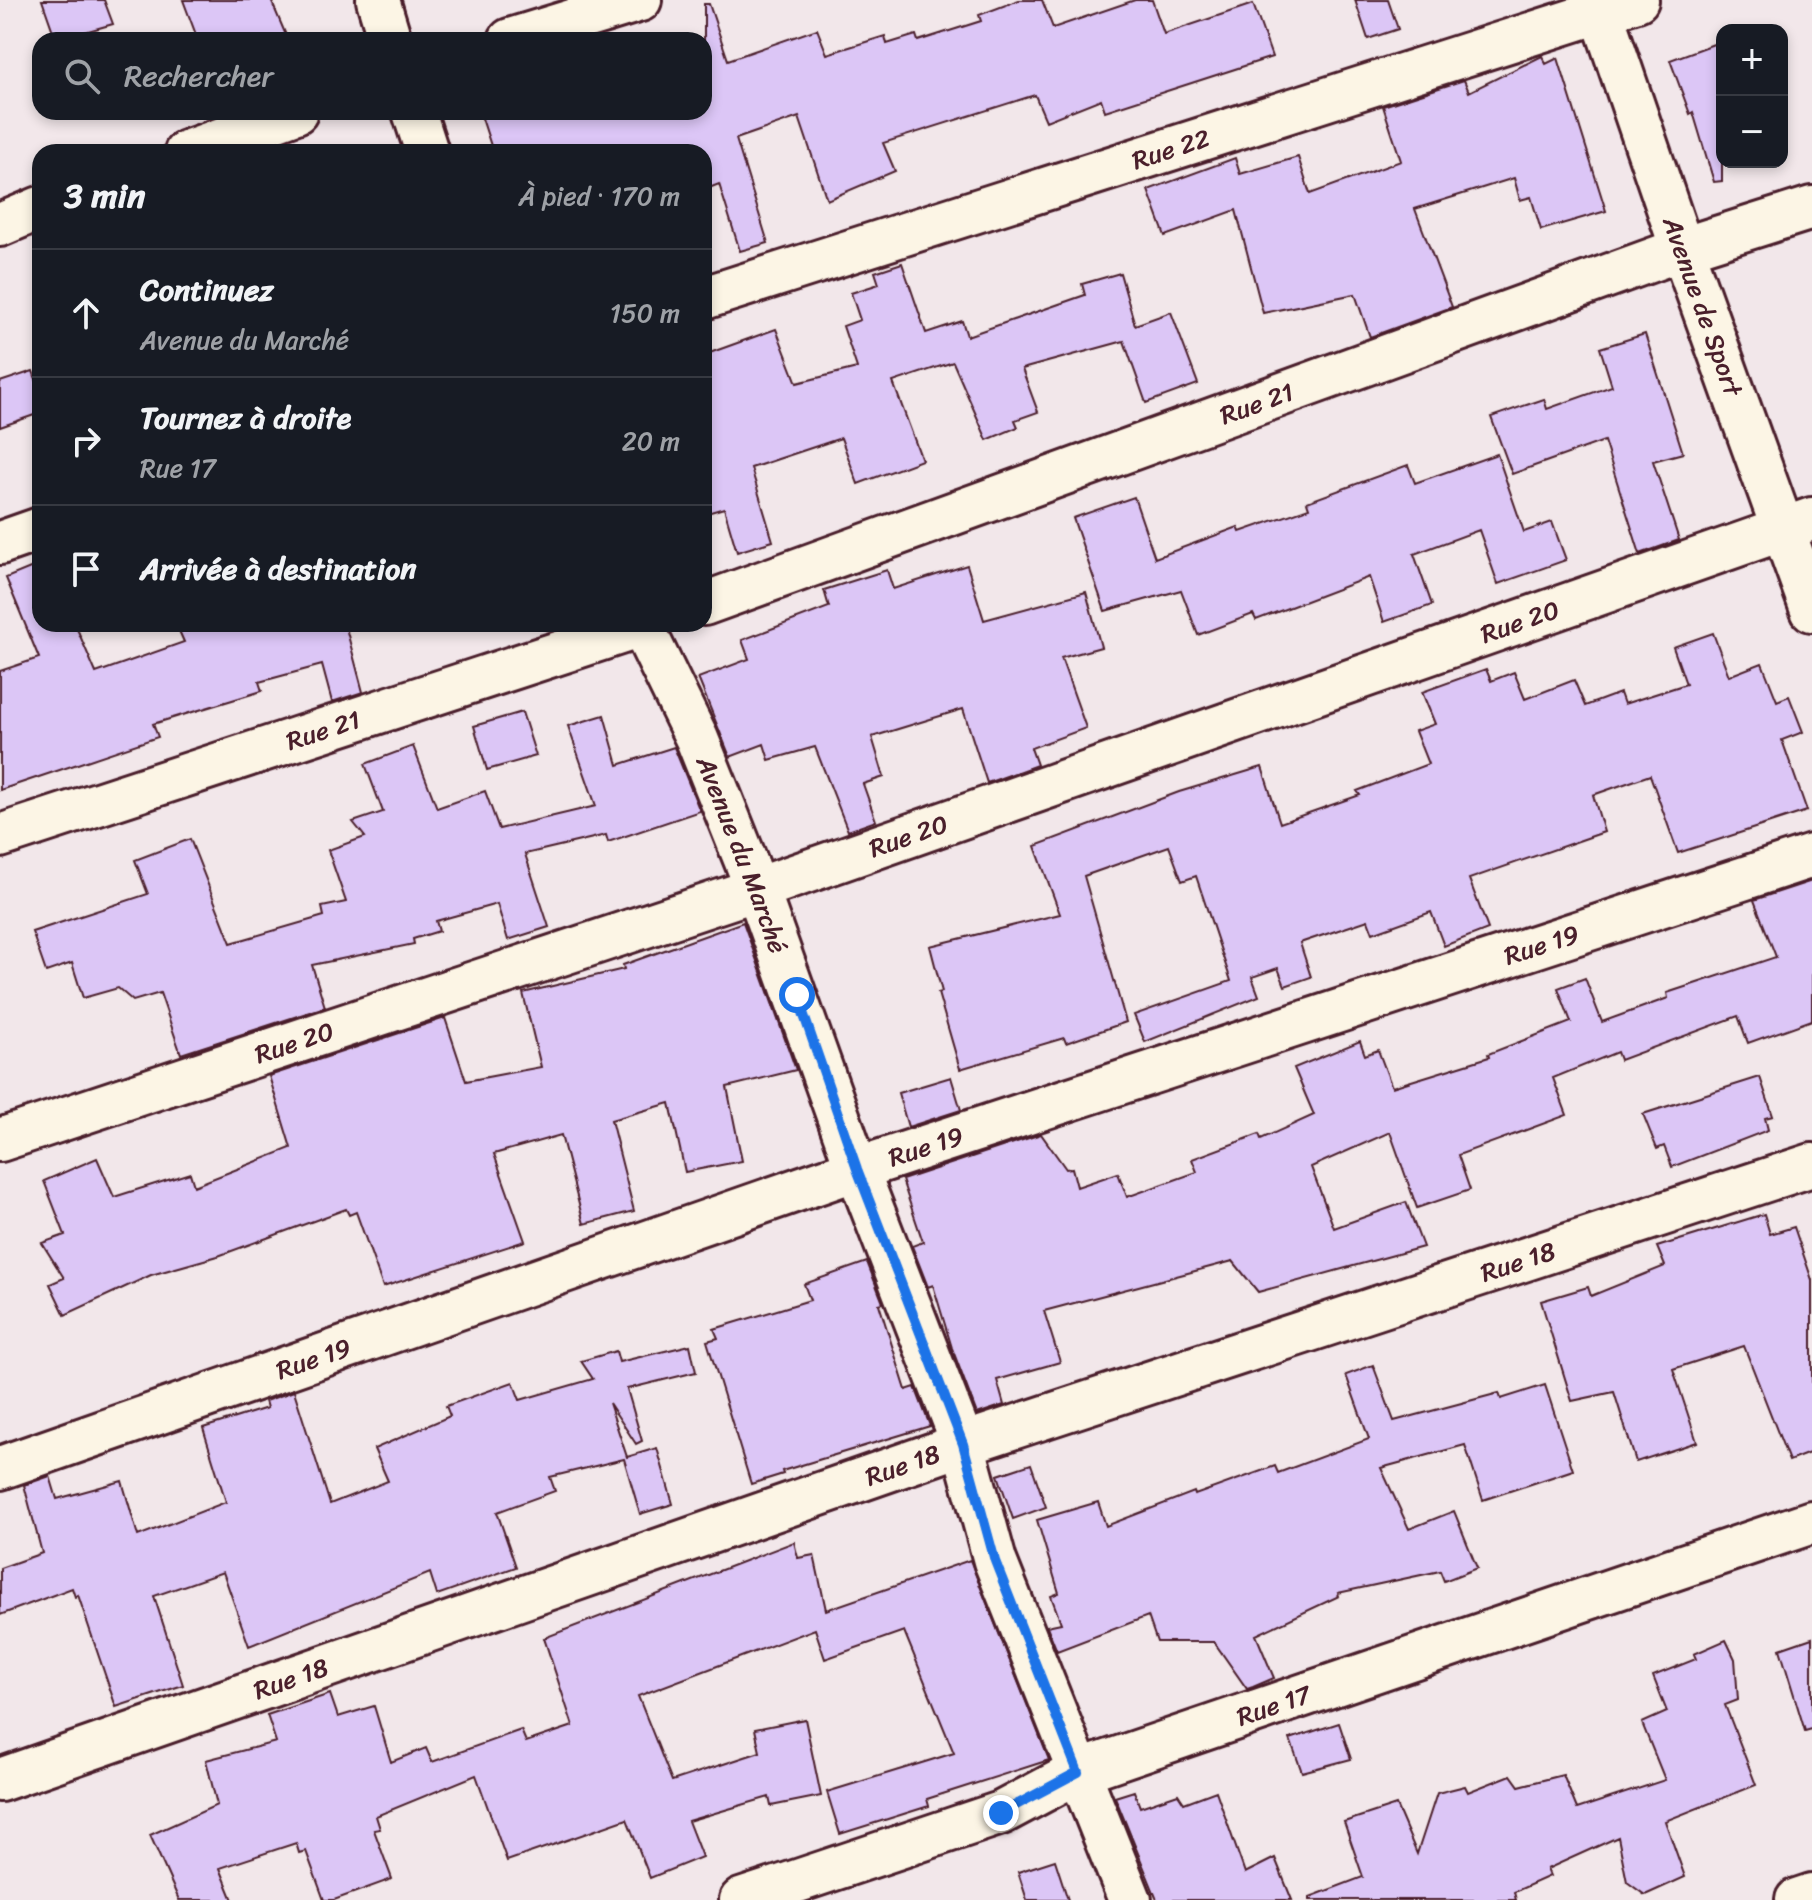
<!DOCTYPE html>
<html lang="fr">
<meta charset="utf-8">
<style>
:root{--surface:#171b24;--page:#242831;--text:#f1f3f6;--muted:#9ea1a6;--line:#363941}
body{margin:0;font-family:Sriracha,sans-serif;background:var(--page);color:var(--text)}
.controls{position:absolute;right:24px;top:24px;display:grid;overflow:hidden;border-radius:16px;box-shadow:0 4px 12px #0003}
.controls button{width:72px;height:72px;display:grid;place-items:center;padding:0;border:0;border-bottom:2px solid var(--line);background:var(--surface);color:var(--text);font:40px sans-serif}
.stop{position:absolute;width:24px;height:24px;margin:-18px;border:6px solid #1a73e8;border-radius:50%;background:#fff}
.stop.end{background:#1a73e8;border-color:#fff;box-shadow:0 2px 8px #0008}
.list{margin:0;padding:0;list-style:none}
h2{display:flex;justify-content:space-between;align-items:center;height:104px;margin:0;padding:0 32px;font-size:34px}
h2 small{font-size:26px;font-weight:400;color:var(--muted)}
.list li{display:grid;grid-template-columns:52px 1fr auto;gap:24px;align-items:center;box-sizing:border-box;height:128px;padding:0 32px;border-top:2px solid var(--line)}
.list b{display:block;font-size:30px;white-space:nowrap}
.list p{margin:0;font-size:26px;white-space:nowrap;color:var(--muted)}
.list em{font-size:26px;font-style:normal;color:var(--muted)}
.icon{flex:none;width:44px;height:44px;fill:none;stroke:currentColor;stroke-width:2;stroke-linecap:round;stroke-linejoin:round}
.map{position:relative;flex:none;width:1812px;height:1900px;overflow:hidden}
.search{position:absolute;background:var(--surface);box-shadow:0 4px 12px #0003;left:32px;top:32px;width:680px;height:88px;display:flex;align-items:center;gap:20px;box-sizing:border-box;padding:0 28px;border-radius:24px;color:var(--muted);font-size:30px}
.panel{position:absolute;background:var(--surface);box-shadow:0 4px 12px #0003;left:32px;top:144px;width:680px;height:488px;border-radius:24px}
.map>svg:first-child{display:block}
.building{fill:#dcc6f6;stroke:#4a1f2b;stroke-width:2}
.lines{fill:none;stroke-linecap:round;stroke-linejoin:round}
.minor-casing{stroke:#4a1f2b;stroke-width:48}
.minor{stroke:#fcf5e5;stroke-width:42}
.route{stroke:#1a73e8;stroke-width:10}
.labels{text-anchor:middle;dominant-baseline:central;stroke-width:8;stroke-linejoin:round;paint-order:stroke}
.street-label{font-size:26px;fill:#4a1f2b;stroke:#fcf5e5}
</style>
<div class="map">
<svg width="1812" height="1900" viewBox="0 0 1812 1900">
<rect width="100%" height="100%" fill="#f2e7ea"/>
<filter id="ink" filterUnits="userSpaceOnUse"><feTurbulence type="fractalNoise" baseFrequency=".0125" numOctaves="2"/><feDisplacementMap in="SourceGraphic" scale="16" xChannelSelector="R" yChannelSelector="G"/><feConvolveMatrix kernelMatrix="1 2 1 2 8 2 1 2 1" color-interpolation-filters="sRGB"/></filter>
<g filter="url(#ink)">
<path class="building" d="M42,0H104L113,24L56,40Z
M183,0H271L288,40H198Z
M1019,0H1042L1053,28L1135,0H1152L1164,34L1253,4L1272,57L1105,111L1101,99L1046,121L1035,95L883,143L895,171L827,200L799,117L736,139L768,243L740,251L719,184L704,190V152H493L480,112H704V4H709L728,60L817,29L827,54L885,36L887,44L916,35L918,41L981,21L979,15Z
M1355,0H1388L1398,29L1368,39Z
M1722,41V181L1714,182L1693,112L1690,114L1670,60Z
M1542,56L1546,64L1558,58L1606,211L1541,230L1531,197L1520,200L1514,178L1415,209L1452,307L1370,337L1355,294L1263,313L1236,210L1165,236L1148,190L1235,158L1240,174L1298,157L1310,194L1401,161L1383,106L1464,80L1469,92Z
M902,263L926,333L962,321L967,336L1085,295L1082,284L1120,273L1135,325L1171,312L1198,384L1146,403L1124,341L1022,369L1038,412L1015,420L1018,427L987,440L953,362L893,382L922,460L858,484L841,438L751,468L773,541L737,552L724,508L704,514V355L776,329L797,383L857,368L843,326L860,320L851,293L879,284L875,272Z
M1645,334L1683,453L1653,461L1679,540L1640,554L1604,441L1512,474L1491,417L1544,399L1547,409L1612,386L1600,348Z
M33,371L40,390V413L0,427V382Z
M1497,454L1524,532L1552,522L1566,560L1498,584L1479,530L1414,554L1432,605L1384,622L1369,577L1256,620L1253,614L1198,635L1181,590L1105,611L1073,518L1134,497L1155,558L1238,527L1240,532L1309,508L1307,502L1408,465L1415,483Z
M40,564V624H75L96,673L184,642L176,624H345L363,692L332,702L322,665L259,682L262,691L153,724L158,737L0,790V671L39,658L6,578Z
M967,565L984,620L1086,592L1101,647L1061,658L1086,728L1031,748L1037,765L987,783L963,709L872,737L884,777L863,784L876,821L848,831L815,747L769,760L764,744L730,757L698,678L749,659L742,640L829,607L824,590L887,570L893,589Z
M1713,633L1729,676L1762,663L1777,701L1789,696L1803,732L1782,740L1807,811L1678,853L1650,775L1593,795L1604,832L1469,879L1488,929L1444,946L1431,912L1373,933L1368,920L1300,943L1311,977L1285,986L1278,968L1252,977L1259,996L1145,1042L1134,1015L1231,981L1196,876L1182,881L1169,846L1084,876L1126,1022L1066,1043L1064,1038L960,1069L938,993L942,992L930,946L1060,914L1035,846L1179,792L1262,767L1280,823L1360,795L1357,791L1428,764L1415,731L1435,724L1422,692L1486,669L1491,681L1514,672L1525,699L1574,680L1585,706L1620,693L1624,704L1686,684L1673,647Z
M522,712L536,756L487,770L474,726Z
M604,715L618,765L674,747L700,811L608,842L606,835L525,854L549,927L508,940L497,904L436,921L439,931L413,939L414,944L312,965L325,1007L181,1054L160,993L133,1001L118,988L83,998L72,963L46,972L32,932L148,894L135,860L190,839L231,943L324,916L322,907L346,902L328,850L365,837L353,822L383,812L365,764L413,746L437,808L485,791L499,829L596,806L568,726Z
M1812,881V1020L1748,1043L1738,1016L1620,1060L1617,1052L1553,1078L1567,1115L1458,1155L1470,1190L1417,1208L1390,1132L1311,1167L1334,1228L1406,1202L1423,1247L1258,1292L1233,1261L1044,1311L1060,1362L997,1380L1004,1405L977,1414L952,1348L933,1285L928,1287L912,1246L923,1242L902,1180L1041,1134L1066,1169L1072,1168L1077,1187L1118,1173L1127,1197L1197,1172L1192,1159L1259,1134L1261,1139L1314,1115L1294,1068L1360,1041L1365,1055L1378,1050L1392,1087L1489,1057L1488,1054L1571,1022L1558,988L1585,978L1602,1022L1668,998L1667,993L1776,957L1754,900Z
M743,922L796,1070L727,1087L742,1161L685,1172L670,1103L611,1120L634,1211L584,1224L561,1135L494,1154L525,1241L383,1287L356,1212L349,1215L346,1209L218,1256L151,1275L65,1315L50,1284L64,1278L42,1243L65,1235L44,1181L97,1158L114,1197L190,1173L194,1186L291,1148L269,1076L445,1018L466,1081L541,1067L523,993L624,969L623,965Z
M951,1077L961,1110L908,1127L898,1093Z
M1760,1077L1773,1116L1765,1118L1768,1130L1672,1167L1664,1146L1657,1149L1643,1114Z
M1764,1214L1770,1234L1794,1227L1812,1280V1452L1789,1461L1744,1346L1673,1369L1697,1442L1636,1462L1614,1392L1572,1401L1541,1301L1588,1287L1591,1296L1665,1266L1657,1247Z
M867,1262L883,1303L879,1304L906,1390L915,1387L930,1426L782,1471L783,1474L751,1484L707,1341L718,1338L714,1329L810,1300L804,1284Z
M690,1345L696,1372L627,1389L642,1441L636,1444L609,1403L627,1457L657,1448L673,1504L640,1514L624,1459L550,1477L555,1491L497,1512L516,1567L437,1595L430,1573L249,1646L223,1572L154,1596L183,1685L116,1707L78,1595L75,1597L72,1588L0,1615V1568L42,1553L24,1485L50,1476L57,1499L122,1481L138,1536L226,1502L203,1428L267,1408L265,1401L294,1391L330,1504L388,1481L374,1449L450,1416L446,1406L513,1382L520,1400L593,1379L581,1361L616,1351L619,1362Z
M1373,1365L1394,1421L1499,1393L1501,1399L1545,1385L1573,1470L1483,1500L1465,1445L1381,1468L1409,1529L1454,1511L1477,1568L1444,1581L1440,1571L1338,1593L1339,1596L1256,1635L1274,1678L1253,1687L1247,1689L1214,1642H1157L1148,1616L1057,1651L1047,1626L1061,1623L1051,1596L1059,1593L1037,1520L1098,1502L1106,1526L1194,1492L1195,1495L1275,1466L1278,1473L1369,1439L1346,1375Z
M1031,1464L1046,1507L1013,1519L998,1475Z
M794,1542L798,1558L814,1555L826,1610L970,1560L1049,1760L927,1799L929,1806L840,1834L827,1792L954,1753L904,1631L825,1659L815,1629L638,1696L672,1781L760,1752L755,1729L805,1719L821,1796L771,1806L769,1797L688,1821L702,1857L650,1878L627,1819L507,1861L476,1775L376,1816L380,1829L374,1830L392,1879L334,1900H324L306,1851L299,1853L296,1843L220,1868L233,1900H179L150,1835L217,1805L206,1760L276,1742L267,1715L330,1694L338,1717L374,1706L391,1762L426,1748L432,1762L521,1730L526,1742L573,1726L544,1638Z
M1812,1638V1729L1805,1731L1780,1649Z
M1726,1640L1735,1659L1738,1700L1725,1705L1756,1785L1665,1821L1685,1877L1645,1895L1627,1882L1618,1837L1547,1869L1550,1876L1514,1892L1516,1900H1310V1897L1363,1877L1344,1822L1396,1805L1417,1854L1437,1793L1465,1786L1468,1792L1511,1775L1519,1786L1563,1775L1577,1809L1665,1780L1642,1723L1667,1712L1653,1676L1696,1659L1694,1654Z
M1339,1723L1351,1759L1302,1772L1290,1739Z
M1134,1791L1140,1807L1178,1794L1184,1803L1216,1791L1245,1873L1275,1858L1292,1900H1157L1115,1797Z
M1055,1860L1068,1900H1027L1018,1872Z"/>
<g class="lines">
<g class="minor-casing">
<g id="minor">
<path d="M378,0L390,40"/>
<path id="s1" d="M1597,0L1682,249L1812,610"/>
<path d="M510,40L640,0"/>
<path d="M414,112L427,152"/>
<path d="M186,152L296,112"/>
<path d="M0,225L40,208"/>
<path id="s2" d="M704,298L1637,0"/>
<path d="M0,543L40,529"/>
<path id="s3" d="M704,604L1682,249L1812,208"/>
<path id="s4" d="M641,624L697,739L757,889L857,1169L963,1444L995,1561L1130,1900"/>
<path id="s5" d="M0,836L647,624"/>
<path id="s6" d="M0,1140L757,889L1812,519"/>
<path id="s7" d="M0,1468L857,1169L1812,856"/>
<path id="s8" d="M0,1780L963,1444L1812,1165"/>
<path id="s9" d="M741,1900L1001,1813L1078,1772L1812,1522"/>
<path d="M1797,1900L1812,1895"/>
</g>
</g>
<use href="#minor" class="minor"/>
</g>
</g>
<g class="lines" filter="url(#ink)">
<path class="route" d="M797,995L857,1169L963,1444L995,1561L1078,1772L1001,1813"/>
</g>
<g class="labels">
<g class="street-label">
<text stroke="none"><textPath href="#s2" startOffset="490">Rue 22</textPath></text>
<text stroke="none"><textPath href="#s1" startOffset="324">Avenue de Sport</textPath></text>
<text stroke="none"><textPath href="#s3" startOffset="588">Rue 21</textPath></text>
<text stroke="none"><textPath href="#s6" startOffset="1606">Rue 20</textPath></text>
<text stroke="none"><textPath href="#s5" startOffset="340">Rue 21</textPath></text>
<text stroke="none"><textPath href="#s6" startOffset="958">Rue 20</textPath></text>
<text stroke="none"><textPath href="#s4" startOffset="252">Avenue du Marché</textPath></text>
<text stroke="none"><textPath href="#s7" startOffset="1628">Rue 19</textPath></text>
<text stroke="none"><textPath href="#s6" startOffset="310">Rue 20</textPath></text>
<text stroke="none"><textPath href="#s7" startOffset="980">Rue 19</textPath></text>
<text stroke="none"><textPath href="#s8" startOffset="1604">Rue 18</textPath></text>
<text stroke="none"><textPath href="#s7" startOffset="332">Rue 19</textPath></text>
<text stroke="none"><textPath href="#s8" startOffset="956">Rue 18</textPath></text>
<text stroke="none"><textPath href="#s8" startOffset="308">Rue 18</textPath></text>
<text stroke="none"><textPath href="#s9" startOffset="568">Rue 17</textPath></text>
</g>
</g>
</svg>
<div class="controls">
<button>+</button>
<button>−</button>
</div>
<div class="stop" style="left:797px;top:995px"></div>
<div class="stop end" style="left:1001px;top:1813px"></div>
<div class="search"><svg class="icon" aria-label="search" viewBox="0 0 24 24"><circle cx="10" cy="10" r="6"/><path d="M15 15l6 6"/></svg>Rechercher</div>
<section class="panel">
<h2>3 min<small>À pied · 170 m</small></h2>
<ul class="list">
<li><svg class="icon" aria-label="ahead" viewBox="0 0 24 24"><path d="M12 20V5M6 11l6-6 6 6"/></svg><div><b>Continuez</b><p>Avenue du Marché</p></div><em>150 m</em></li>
<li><svg class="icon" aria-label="right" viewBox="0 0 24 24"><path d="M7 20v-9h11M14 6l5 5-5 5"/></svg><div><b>Tournez à droite</b><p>Rue 17</p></div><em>20 m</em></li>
<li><svg class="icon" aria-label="arrive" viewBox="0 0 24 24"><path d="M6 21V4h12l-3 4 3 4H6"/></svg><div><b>Arrivée à destination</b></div></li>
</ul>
</section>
</div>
